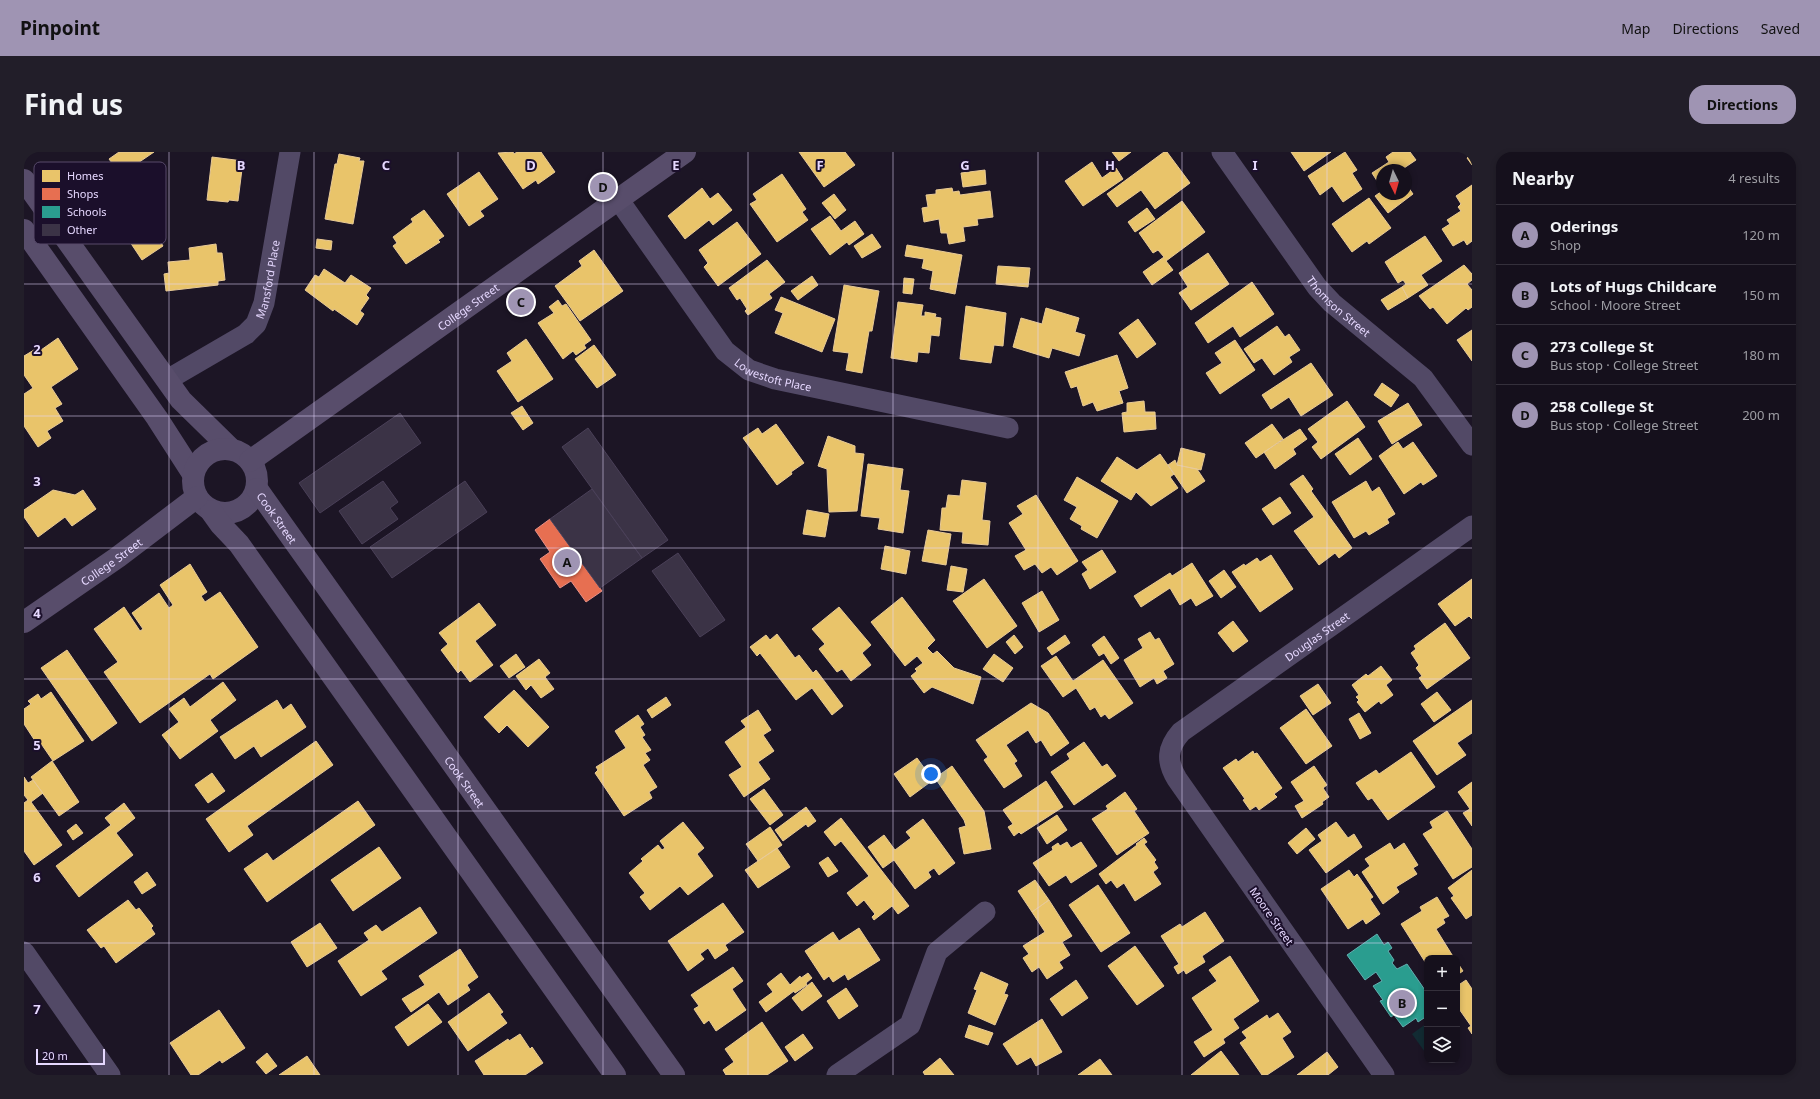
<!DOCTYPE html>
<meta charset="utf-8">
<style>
:root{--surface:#15101c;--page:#221e29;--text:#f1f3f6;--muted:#9d9da3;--line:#34303b;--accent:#9f94b3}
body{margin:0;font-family:"Noto Sans",sans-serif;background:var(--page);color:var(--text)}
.controls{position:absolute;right:12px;bottom:12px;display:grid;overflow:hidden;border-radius:8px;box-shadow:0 2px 6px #0003}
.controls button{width:36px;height:36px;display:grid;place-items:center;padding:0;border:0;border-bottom:1px solid var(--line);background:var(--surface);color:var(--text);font:20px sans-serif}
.compass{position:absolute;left:1352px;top:12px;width:36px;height:36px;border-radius:50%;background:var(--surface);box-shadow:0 2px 6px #0003;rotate:175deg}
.scale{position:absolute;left:12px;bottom:10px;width:69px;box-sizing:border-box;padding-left:4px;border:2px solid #e6d8ff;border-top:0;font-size:11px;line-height:14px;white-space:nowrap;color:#e6d8ff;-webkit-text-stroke:3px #1b0f2b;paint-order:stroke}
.you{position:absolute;left:907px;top:622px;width:14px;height:14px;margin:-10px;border:3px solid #fff;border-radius:50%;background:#1a73e8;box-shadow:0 0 0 6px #1a73e833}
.badge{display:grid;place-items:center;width:26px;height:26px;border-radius:50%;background:var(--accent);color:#111;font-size:13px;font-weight:700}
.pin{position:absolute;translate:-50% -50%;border:2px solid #fff;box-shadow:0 1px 4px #0006}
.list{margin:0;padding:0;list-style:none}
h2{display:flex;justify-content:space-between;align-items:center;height:52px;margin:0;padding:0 16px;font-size:17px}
h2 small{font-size:13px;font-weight:400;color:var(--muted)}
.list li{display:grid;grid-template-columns:26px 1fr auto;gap:12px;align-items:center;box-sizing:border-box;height:60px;padding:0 16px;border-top:1px solid var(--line)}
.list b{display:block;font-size:15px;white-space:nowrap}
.list p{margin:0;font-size:13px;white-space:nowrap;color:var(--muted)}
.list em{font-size:13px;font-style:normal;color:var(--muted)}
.icon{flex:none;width:22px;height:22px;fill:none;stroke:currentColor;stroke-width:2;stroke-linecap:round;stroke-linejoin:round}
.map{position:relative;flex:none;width:1448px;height:923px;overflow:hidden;border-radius:16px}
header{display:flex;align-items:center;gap:24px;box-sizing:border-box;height:56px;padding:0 20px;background:var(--accent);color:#111}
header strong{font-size:19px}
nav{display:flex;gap:22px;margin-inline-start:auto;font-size:14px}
.intro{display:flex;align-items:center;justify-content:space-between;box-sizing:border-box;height:96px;padding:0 24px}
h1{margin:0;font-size:28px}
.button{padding:10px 18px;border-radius:16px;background:var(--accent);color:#111;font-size:14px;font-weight:700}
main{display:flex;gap:24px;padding:0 24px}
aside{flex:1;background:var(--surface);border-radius:16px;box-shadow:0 2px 6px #0003}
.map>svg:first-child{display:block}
.green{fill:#122b33}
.homes{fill:#e9c46a;stroke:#e8ca97}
.shops{fill:#e76f51;stroke:#e78e85}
.schools{fill:#2a9d8f;stroke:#62afb1}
.building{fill:#3b3346;stroke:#4a4058}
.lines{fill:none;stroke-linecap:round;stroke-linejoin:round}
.street{stroke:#524966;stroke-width:21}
.secondary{stroke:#584d6b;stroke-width:22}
.grid{fill:none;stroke:#e6d8ff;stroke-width:1;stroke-opacity:0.55}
.labels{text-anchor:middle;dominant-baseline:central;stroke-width:4;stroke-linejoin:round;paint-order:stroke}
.street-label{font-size:11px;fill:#e6d8ff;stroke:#1b0f2b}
.key{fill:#1b0f2b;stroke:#584b6b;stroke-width:1}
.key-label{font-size:11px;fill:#e6d8ff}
.grid-label{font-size:13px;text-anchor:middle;font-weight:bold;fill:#e6d8ff;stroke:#1b0f2b;stroke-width:4;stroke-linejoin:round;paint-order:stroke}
</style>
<header>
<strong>Pinpoint</strong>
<nav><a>Map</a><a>Directions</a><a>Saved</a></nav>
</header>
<div class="intro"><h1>Find us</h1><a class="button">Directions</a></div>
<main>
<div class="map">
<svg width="1448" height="923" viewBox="0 0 1448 923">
<rect width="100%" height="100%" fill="#1c1525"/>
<path class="green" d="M1403,871V903L1388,882Z"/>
<path class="homes" d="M95,0H130L111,13L137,49L118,63L106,46L101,50L92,37L102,30L85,7Z
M489,0L490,2L493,0H517L531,20L514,32L512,28L499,37L474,1Z
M775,0H821L831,13L800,35Z
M1088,0H1107L1095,9Z
M1140,0H1143L1166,31L1131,57L1117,38L1093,55L1083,42Z
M1267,0H1307L1280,19Z
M1321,0L1333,18L1328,21L1338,37L1319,50L1308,34L1296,43L1284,24Z
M1369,0H1386L1392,8L1377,18H1358V30L1355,32L1348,21L1365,10L1362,5Z
M315,2L336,6L335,9H340L329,72L301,67L311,12H313Z
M1448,2V13L1443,6Z
M188,5L219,9L214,49L205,48L204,50L183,48Z
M1068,10L1078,26L1092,16L1099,27L1059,54L1041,29Z
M961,18L962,32L939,35L937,21Z
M455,20L474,47L456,59L460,64L445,74L423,42Z
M758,22L782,57L778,60L784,68L753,90L726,52L733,48L729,42Z
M1382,32L1389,42L1364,61L1351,44L1358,39V42H1382Z
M1448,33V89L1443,93L1440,88L1429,94L1418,77L1426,72L1423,68L1437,59L1434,55L1437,52L1432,44Z
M678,36L686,47L694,41L708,58L689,73L685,68L661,87L644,64Z
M928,36L929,40L935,39L936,43L966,39L969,65L953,67L954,73L939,75L941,89L925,92L923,81H917L915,67L900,70L898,56L904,55L902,43L912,42V38Z
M810,42L822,58L811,67L798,51Z
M1345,46L1367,76L1345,92L1343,89L1328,100L1308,72Z
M1158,49L1181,80L1142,109L1149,118L1128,133L1119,120L1140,105L1134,98L1129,101L1115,81Z
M1123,56L1131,67L1111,80L1104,70Z
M400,58L420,84L414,88L416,90L382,112L369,94L373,91L369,85L389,70L387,67Z
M806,64L817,79L831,69L840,82L825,93L823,90L806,103L787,77Z
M713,70L737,102L694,134L680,115L684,111L675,98Z
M128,76L139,94L118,108L106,90Z
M848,82L857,95L838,106L830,94Z
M1401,84L1418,109L1397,123L1404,133L1384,146L1378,135L1382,132L1379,128L1374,131L1361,110Z
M293,87L308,89L307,98L292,96Z
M192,92L193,101H198L201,128L194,129V133L142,139L140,122L145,121L144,110L166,108L165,96Z
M883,93L938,103L931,142L906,137L909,119L898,116L900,107L881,104Z
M570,98L599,139L556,169L531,134L558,114L555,109Z
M1184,101L1205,132L1167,158L1155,141L1164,135L1155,121Z
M743,108L761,130L745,142L748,146L724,163L721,159L723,157L716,146L713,148L705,136Z
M1440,113L1448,122V128L1443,132L1448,138V155L1444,158L1442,156L1423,172L1409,155L1406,157L1395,144Z
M974,114L1006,116L1004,135L972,132Z
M300,117L321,131L327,123L347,136L342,143L345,146L336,159L340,162L333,173L310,157L309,159L281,138L291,123L295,125Z
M788,124L794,133L774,148L767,139Z
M880,126L890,127L888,142L879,141Z
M1228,130L1250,162L1216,185L1209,174L1184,191L1171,171Z
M820,133L855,139L848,179H845L838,221L822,218L825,201L809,199Z
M1378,135L1384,146L1364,158L1357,148Z
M757,145L811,167L798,200L751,181L759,161L751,158Z
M534,148L538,154L542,152L567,188L560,193L562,196L552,203L549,199L539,207L514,171L530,161L525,155Z
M874,150L899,153L897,164H901V160L912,162L911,165L917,166L915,184L907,183L905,201L894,200L893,210L867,206Z
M942,154L982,161L979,194L970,193L967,211L936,207Z
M1022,156L1055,166L1051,180L1061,183L1055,204L1028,196L1025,206L989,195L997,166L1018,172Z
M1114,167L1132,192L1113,206L1095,181Z
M1253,174L1261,185L1265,182L1276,198L1265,205L1268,210L1250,223L1238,206L1230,211L1220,197Z
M1448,178V209L1433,188Z
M34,186L54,217L27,235L38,252L31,256L39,269L23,279L27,286L14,295L0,274V242L9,236L0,223V204L15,195L17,198Z
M502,187L529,227L494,250L473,219L488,209L483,201Z
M1211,188L1231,218L1196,242L1182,221L1198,211L1191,201Z
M570,193L592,223L573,236L551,207Z
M1093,203L1104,236L1095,239L1099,251L1073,259L1069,250L1059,254L1053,234L1047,236L1041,220Z
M1287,211L1309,243L1277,264L1265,245L1247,257L1238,243Z
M1358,231L1375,243L1367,255L1350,243Z
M1120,249L1121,260H1131L1132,277L1100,280L1098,261L1103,260V251Z
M1323,249L1341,275L1297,307L1288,295L1294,290L1284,277Z
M1384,251L1398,273L1368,292L1354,269Z
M498,254L509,271L499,278L487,261Z
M752,272L780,311L767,320L768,322L753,333L719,286L734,276L738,282Z
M1248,272L1259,287L1232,306L1221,291Z
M1276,277L1283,287L1269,297L1272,302L1251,317L1240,300Z
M804,284L831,294V301L840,302L833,359L805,360L803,317L794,314Z
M1334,286L1348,307L1326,323L1311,302Z
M1374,290L1379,297L1389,290L1413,324L1399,333L1397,330L1380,342L1355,304Z
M1157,296L1181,302L1177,318L1153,313Z
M1136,302L1150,322L1146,325L1154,336L1127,354L1112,340L1107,348L1077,329L1093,305L1113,318Z
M1151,308L1153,313L1173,317L1181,329L1163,341L1144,313Z
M844,312L879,317L876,338L885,339L879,381L854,377L856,366L837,364Z
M1279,323L1289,337L1287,339L1328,396L1315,406L1311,401L1295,413L1270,379L1290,365L1266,332Z
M1053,325L1094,349L1073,386L1057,377L1058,374L1046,367L1053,355L1040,348Z
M938,328L962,331L958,368L966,369L964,393L938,391L939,380L916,378L918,356H922L924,343L936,344Z
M1342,329L1348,340L1355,335L1371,362L1363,367L1365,371L1345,383L1342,379L1330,386L1308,350Z
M29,338L51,343L59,338L72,357L48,374L41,365L14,385L0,365V358Z
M1012,343L1054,409L1033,423L1027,415L1018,421L1011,412L1000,418L991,404L1002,398L985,371L999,362L993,354Z
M1256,345L1267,361L1249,373L1238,357Z
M783,358L805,362L801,385L779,382Z
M904,378L927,382L922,413L898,409Z
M861,394L886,399L882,422L857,417Z
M1078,398L1092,420L1066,437L1058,422L1064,418L1058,410Z
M1247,403L1269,437L1236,460L1208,420L1220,412L1221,414L1233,406L1236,410Z
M1168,411L1189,444L1172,454L1167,446L1156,453L1146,436L1117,455L1110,444L1146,421L1148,424Z
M166,412L183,440L177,444L181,450L196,440L234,495L189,527L186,522L116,571L80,520L94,510L70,477L100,455L116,479L119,477L108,461L135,441L145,456L149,453L136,433Z
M927,414L943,417L939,440L923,438Z
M1200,418L1212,435L1197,446L1185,429Z
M960,427L993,474L963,496L929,449Z
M1448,427V467L1445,464L1431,474L1414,452Z
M1018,439L1035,468L1015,480L998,451Z
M878,445L911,488L903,496L909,502L913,499L930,516L957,525L949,552L908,535L900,541L887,524L893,519L891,517L899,511L893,504L881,514L847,470Z
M455,451L472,473L451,489L469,513L446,530L437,518L434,521L417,498L424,492L415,481Z
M815,455L847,493L838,501L847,513L827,529L818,517L813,520L795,497L801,492L788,477Z
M1209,469L1224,489L1209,500L1194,481Z
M1421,471L1446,506L1403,537L1395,526L1398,524L1392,516L1395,513L1387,501L1392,497L1390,494Z
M1126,480L1131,488L1135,486L1150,512L1139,519L1143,526L1133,532L1130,526L1116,535L1100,508L1119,496L1114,487Z
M753,482L771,506L775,503L789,521L792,518L819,554L808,563L788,536L772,548L736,501L733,504L726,495L742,483L746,488Z
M990,483L999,495L991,502L982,490Z
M1041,483L1046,491L1028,503L1023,496Z
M1080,484L1095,506L1087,512L1080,501L1075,504L1068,493Z
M43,498L93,571L68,589L17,516Z
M492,502L501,515L485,526L476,514Z
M970,502L989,516L979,530L959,517Z
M1032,504L1049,529L1079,508L1109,551L1085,567L1081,562L1077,565L1071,555L1066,558L1052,536L1039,545L1017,514Z
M515,507L526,521L521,525L530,537L517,546L507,533L502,538L492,524Z
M1357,514L1368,528L1362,533L1369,543L1357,552L1355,549L1341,560L1333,550L1335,548L1332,545L1335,543L1328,533L1342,522L1344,524Z
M199,530L212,548L186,568L194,579L156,607L138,583L155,570L145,557L160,546L166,555Z
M1294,532L1307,551L1289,563L1276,544Z
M490,538L525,575L504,595L483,573L475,581L460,565Z
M27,540L60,589L29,609L18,593L15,595L0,572V557L7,552L4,549L14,542L17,547Z
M1413,540L1427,558L1410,570L1397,552Z
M642,545L647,553L628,566L623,558Z
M253,548L259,558L267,552L282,575L237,605L230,594L211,607L196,585Z
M1448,548V581L1433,591L1442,603L1413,623L1389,589Z
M1007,551L1024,561L1045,591L1027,604L1017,588L1012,591L1004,578L982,593L993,609L990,611L998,624L980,636L960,608L964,605L952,588Z
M1282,557L1308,594L1282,612L1256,576Z
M734,558L747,578L739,583L750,599L734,610L746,627L720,645L705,623L718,615L701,590L722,575L717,569Z
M1335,561L1347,581L1336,587L1325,567Z
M614,563L620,572L616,575L621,583L618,585L627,598L621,601L626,608L619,613L633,635L625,640L628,646L600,664L571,621L574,618L572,615L602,596L591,579Z
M292,589L309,613L223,674L229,683L205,700L182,667Z
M1060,590L1078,615L1083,612L1092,624L1050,653L1027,620L1046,607L1043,602Z
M1229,599L1230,602L1233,601L1258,636L1250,642L1253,645L1235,658L1232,654L1226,658L1219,648L1221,647L1199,616L1212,607L1214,610Z
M1387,600L1411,635L1364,668L1348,646L1344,648L1332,631L1352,618L1355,622Z
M893,606L909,628L886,645L870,622Z
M28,609L55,650L35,664L7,625Z
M928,614L960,659L967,697L940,702L935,676L942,674L940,668L911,626Z
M1290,614L1303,633L1299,636L1305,645L1298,650L1299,652L1278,666L1271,654L1280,649L1267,630Z
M188,621L201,639L184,651L171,633Z
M0,625L4,631L9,628L19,641L7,650L38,693L10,713L0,699V651L4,648L0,643Z
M1022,629L1039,655L997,682L995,680L990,684L984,675L989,672L979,658Z
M1448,630V674L1439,661L1446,657L1434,640Z
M740,637L759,663L746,673L726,647Z
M1101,640L1113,657L1110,659L1125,681L1093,703L1068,667L1084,657L1082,654Z
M334,649L351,673L243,750L220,717L243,701L249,709Z
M100,651L111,666L92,681L109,703L55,745L32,714L87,673L81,666Z
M782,655L792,669L784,675L782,672L759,689L751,678Z
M1423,659L1448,697V715L1429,727L1399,682L1409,676L1406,670Z
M1033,663L1043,678L1023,692L1013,676Z
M817,666L885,754L874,762L868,754L850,768L848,765L851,762L840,748L833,754L823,741L845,724L817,689L811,694L800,680Z
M899,667L931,711L915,723L910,716L904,720L907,725L891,737L870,708L859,716L844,695L860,683L871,698L887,686L882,680Z
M659,670L680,696L673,702L689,724L664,743L656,734L626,758L616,745L621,741L605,721L619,709L617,707L634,693L638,698L641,696L636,689Z
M1312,670L1324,686L1330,682L1338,695L1302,721L1285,698L1298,689L1294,683Z
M52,672L59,681L49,688L43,679Z
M746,675L758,693L734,709L722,692Z
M1282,676L1291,687L1273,702L1264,691Z
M1120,686L1123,690L1120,692L1132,708L1130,710L1134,716L1129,720L1137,732L1111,749L1100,731L1093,736L1087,728L1082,732L1075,722L1113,693L1112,692Z
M1043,690L1047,696L1057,690L1073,714L1047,731L1042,723L1025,734L1009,711L1029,698L1028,695L1034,691L1036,694Z
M1366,691L1370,698L1380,691L1394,713L1389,716L1393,722L1372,735L1375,740L1359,752L1338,720L1346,714L1341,707Z
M355,695L377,726L329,759L307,728Z
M753,696L766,715L734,736L721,718Z
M804,705L814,719L804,725L795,711Z
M1325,718L1330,725L1333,722L1349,745L1346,747L1356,762L1342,772L1339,767L1324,777L1297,737Z
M1448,718V763L1442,767L1427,746L1430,744L1424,736Z
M123,720L132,733L118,742L110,730Z
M1011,728L1025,748L1008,760L994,739Z
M1074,733L1106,781L1077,800L1045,753Z
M1413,745L1425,764L1419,767L1421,771L1412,777L1430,806H1403V813L1377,772L1398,759L1396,755Z
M104,748L112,758L115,756L129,774L127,776L131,782L92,811L80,794L77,796L63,778Z
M1025,748L1048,784L1038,790L1046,803L1035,810L1039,816L1023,827L1015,815L1008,820L999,806L1005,802L999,794L1021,780L1008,760Z
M699,751L720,780L701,793L704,798L691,807L684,796L676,802L680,807L664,819L644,789Z
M396,755L413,781L357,819L363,827L337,844L314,809L345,788L340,781L352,773L358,780Z
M1181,760L1200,789L1178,804L1181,810L1162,822L1160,818L1154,822L1150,815L1155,812L1137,784L1156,772L1158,775Z
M296,771L313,796L283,815L267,790Z
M835,776L856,808L824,828L821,822L809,830L805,824L800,828L781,799L809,780L815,789Z
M1111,794L1140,834L1113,853L1084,814Z
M436,797L454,825L443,833L446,838L424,853L415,840L387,860L378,847L401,833L395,824Z
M1206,804L1235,849L1209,867L1215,876L1199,887L1201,891L1180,905L1170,890L1189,878L1168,846L1193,829L1185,818Z
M1433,810L1439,819L1433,823Z
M709,815L719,829L708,837L722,858L692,879L685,868L680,872L670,857L675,854L667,843Z
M957,820L984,832L980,842L984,843L971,873L944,861L953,838L950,837Z
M757,821L766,833L776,824L777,826L784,821L788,826L782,831L783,833L771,841L770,839L742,860L735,850L749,840L743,832Z
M1052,828L1064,846L1038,864L1026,847Z
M1442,828L1448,837V882L1444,876L1447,874L1433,854V834Z
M788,830L798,844L778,859L768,846Z
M822,836L834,854L815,867L803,849Z
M465,841L479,860L476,862L483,871L444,899L424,870Z
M404,852L418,870L384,894L371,875Z
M195,858L221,896L198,911L196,908L174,923H167L146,891Z
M1254,861L1267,880L1258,886L1270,905L1243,923H1238L1216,891L1223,886L1218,880L1243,863L1245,867Z
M1018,867L1038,900L1012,914L1007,905L993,913L979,892Z
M738,870L764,909L743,923H702L699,918L710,910L701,897Z
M945,873L969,881L964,893L941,885Z
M496,882L506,897L508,895L519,911L501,923H460L451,909L484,887L485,889Z
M779,882L789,896L771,909L761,895Z
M1197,899L1215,923H1167Z
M1303,900L1314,915L1304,923H1273Z
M243,901L253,914L242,922L232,910Z
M283,904L296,923H255Z
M916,906L930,923H901L899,920Z
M1076,907L1088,923H1054Z"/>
<path class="shops" d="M526,367L578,439L562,450L547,429L536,436L516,407L526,400L511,378Z"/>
<path class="schools" d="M1353,782L1360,793L1364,790L1368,796L1364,799L1370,808L1368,811L1373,817L1383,812L1403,841V864L1394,870L1392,866L1379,875L1370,863L1367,865L1356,849L1359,848L1349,834L1358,829L1352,820L1341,828L1323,803Z"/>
<path class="building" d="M376,261L397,291L296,361L275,331Z
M564,276L644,388L618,406L538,295Z
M359,329L374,350L366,356L374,367L338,392L315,359Z
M441,329L463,360L368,426L346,395Z
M568,337L618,406L576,436L526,367Z
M654,401L701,468L676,485L628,419Z"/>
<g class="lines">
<g class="street">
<path id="s1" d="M1198,0L1293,135L1308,151L1399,226L1448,293"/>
<path id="s2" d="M594,47L701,199L725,218L751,227L984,276"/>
<path id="s3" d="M143,228L222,182L232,172L240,151L266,0"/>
<path d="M0,800L86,923"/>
<path d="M813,923L886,873L913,800L961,760"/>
<path id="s4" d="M1360,923L1153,627C1142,609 1143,596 1157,580L1448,374"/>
</g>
<g class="secondary">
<path d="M0,28L157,248L207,297"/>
<path d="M0,78L133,266L169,322"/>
<circle cx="201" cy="329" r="32"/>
<path id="s5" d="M226,309L661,0"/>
<path id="s6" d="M233,337L650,923"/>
<path d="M187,359L197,373L215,392L591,923"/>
<path id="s7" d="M0,470L94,405L173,345"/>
</g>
</g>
<path class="grid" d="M145,0V923M290,0V923M434,0V923M579,0V923M724,0V923M869,0V923M1014,0V923M1158,0V923M1303,0V923M0,132H1448M0,264H1448M0,396H1448M0,527H1448M0,659H1448M0,791H1448"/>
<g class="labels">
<g class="street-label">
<text stroke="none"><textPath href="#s3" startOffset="152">Mansford Place</textPath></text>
<text stroke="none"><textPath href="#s1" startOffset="194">Thomson Street</textPath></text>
<text stroke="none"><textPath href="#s5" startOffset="267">College Street</textPath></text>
<text stroke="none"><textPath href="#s2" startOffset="241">Lowestoft Place</textPath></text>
<text stroke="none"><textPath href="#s6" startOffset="35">Cook Street</textPath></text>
<text stroke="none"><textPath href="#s7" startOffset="106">College Street</textPath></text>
<text stroke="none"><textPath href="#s4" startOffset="579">Douglas Street</textPath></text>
<text stroke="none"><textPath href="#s6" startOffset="359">Cook Street</textPath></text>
<text transform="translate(1248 764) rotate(55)">Moore Street</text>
</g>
</g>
<rect x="10" y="10" width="132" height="82" rx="6" class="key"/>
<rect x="18" y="18" width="18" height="12" fill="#e9c46a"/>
<rect x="18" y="36" width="18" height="12" fill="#e76f51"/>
<rect x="18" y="54" width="18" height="12" fill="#2a9d8f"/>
<rect x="18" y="72" width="18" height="12" fill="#3b3346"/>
<g class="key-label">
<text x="43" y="28">Homes</text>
<text x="43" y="46">Shops</text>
<text x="43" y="64">Schools</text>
<text x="43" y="82">Other</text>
</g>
<g class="grid-label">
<text x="217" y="18">B</text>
<text x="362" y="18">C</text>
<text x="507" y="18">D</text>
<text x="652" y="18">E</text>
<text x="796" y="18">F</text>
<text x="941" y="18">G</text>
<text x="1086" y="18">H</text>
<text x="1231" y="18">I</text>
<text x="13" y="202">2</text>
<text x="13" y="334">3</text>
<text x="13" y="466">4</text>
<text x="13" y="598">5</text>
<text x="13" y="730">6</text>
<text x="13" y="862">7</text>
</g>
</svg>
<div class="controls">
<button>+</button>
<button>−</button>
<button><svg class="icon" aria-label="layers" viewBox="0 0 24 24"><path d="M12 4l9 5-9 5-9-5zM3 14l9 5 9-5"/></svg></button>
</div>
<svg class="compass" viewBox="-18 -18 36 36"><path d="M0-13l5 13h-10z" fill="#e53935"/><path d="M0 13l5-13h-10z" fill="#9d9da3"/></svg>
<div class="scale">20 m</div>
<div class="you"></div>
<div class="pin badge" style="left:543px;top:410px">A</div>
<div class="pin badge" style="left:1378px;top:851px">B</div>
<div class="pin badge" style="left:497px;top:150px">C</div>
<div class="pin badge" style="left:579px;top:35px">D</div>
</div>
<aside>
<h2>Nearby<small>4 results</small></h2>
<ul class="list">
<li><span class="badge">A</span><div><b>Oderings</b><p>Shop</p></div><em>120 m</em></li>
<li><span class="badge">B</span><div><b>Lots of Hugs Childcare</b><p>School · Moore Street</p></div><em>150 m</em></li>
<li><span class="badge">C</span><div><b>273 College St</b><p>Bus stop · College Street</p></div><em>180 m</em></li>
<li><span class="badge">D</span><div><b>258 College St</b><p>Bus stop · College Street</p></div><em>200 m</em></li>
</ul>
</aside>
</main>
